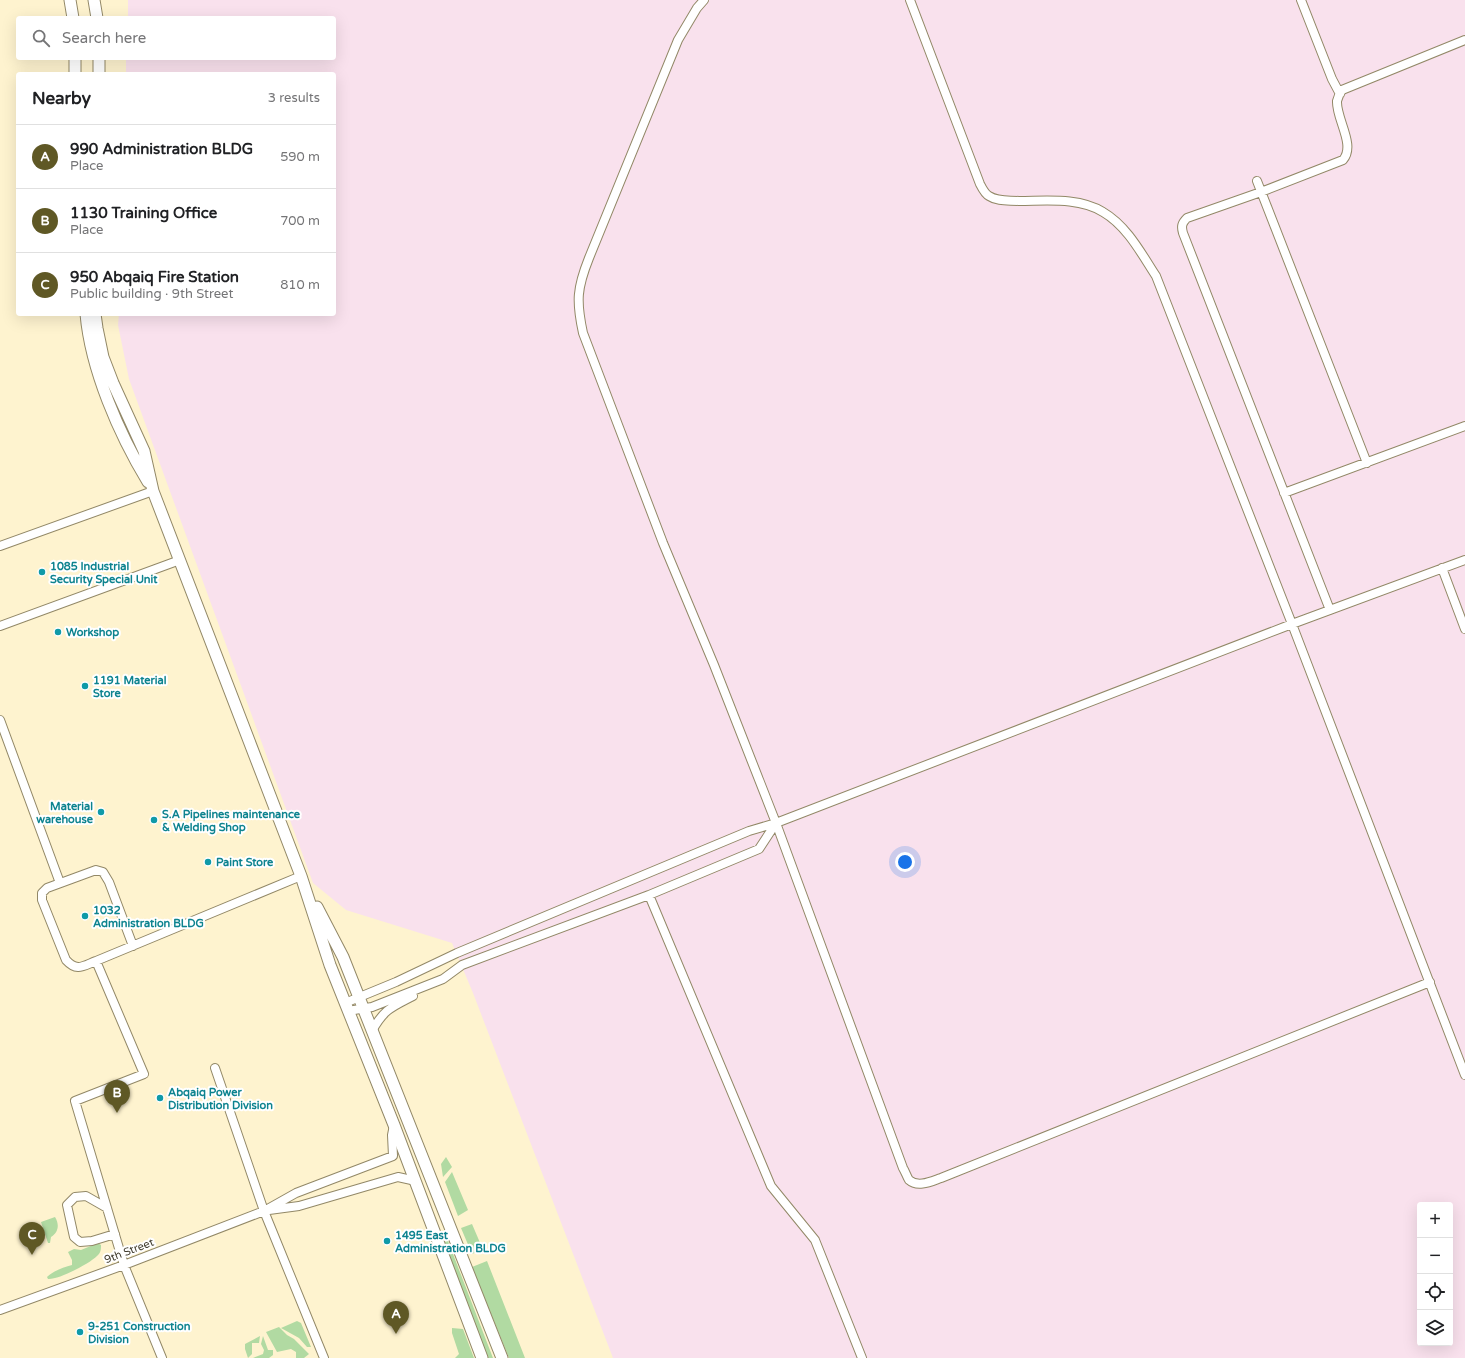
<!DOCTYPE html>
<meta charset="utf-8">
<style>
:root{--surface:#fff;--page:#f2f2f2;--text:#202124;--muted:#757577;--line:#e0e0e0;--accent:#5f5825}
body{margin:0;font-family:"Varela Round",sans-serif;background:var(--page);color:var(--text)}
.controls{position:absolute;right:12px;bottom:12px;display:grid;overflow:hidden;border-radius:4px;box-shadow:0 4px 16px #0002}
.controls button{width:36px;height:36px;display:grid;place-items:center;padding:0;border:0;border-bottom:1px solid var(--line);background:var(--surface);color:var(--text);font:20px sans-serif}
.you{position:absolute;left:905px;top:862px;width:14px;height:14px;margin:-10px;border:3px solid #fff;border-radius:50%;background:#1a73e8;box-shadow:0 0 0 6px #1a73e833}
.badge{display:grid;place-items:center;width:26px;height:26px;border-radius:50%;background:var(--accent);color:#fff;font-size:13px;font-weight:700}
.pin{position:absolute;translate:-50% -33px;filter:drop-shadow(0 1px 2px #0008)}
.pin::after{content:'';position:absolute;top:21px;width:14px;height:12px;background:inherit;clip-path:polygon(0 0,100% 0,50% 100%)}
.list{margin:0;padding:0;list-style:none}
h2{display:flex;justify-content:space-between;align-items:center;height:52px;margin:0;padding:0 16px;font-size:17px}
h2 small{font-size:13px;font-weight:400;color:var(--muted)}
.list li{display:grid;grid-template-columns:26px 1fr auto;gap:12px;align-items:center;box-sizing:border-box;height:64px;padding:0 16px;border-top:1px solid var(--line)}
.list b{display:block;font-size:15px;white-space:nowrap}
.list p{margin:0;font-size:13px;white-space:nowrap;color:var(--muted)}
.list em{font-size:13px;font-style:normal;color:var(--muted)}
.icon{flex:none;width:22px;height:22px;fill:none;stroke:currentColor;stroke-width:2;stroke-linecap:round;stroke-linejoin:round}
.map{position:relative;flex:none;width:1465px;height:1358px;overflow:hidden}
.search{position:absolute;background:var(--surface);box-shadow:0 4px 16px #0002;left:16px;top:16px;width:320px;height:44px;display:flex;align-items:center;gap:10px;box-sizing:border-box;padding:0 14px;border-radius:4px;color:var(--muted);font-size:15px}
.panel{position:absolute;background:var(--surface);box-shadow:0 4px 16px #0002;left:16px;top:72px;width:320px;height:244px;border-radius:4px}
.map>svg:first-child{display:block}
.industrial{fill:#f9e1ed;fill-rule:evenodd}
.green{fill:#b1daa2}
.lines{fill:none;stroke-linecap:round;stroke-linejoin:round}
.street-casing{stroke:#928867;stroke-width:10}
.secondary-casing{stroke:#928867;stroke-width:13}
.street{stroke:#fff;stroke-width:8}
.secondary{stroke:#fff;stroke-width:11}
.culture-dot{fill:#0f9aa8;stroke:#fff;stroke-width:1.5}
.labels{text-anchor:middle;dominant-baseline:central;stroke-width:4;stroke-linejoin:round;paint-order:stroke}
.culture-label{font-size:11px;font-weight:bold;fill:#0d838f;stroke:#fff;text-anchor:start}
.street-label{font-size:11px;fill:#413c2e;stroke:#fff}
</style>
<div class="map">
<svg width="1465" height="1358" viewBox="0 0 1465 1358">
<rect width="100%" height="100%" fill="#fef3cf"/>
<path class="industrial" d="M128,0H1465V1358H613L473,993L452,943L346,910L313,883L129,379L118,325L119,314H334V74H126V58H334V18H128ZM1420,1205H1450V1343H1420Z"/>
<path class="green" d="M446,1157L452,1167L443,1177L441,1164Z
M452,1172L468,1210L458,1216L445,1182Z
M55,1217C60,1225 58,1233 51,1237L50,1243H48L41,1222Z
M472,1224L481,1245V1250L472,1254L461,1228Z
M448,1241L493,1358H486L444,1242Z
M98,1243L101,1245C101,1249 101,1253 97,1256C89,1264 58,1280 48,1279L47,1277C53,1271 64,1267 72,1265V1260L68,1252L74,1249L81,1250Z
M487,1261L525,1358H509L472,1267Z
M297,1321L301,1323L311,1347H307L299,1338L281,1328Z
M279,1327L287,1335L294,1339L309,1354L304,1358H296V1352L291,1349L277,1352L266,1332Z
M452,1328L463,1329L474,1358H455L459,1354L452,1333Z
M260,1336L259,1343H252V1354L248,1358L245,1349V1344Z
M263,1336L268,1350H273V1355L269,1358H253L263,1354L264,1350L261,1344Z"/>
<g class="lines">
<g class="street-casing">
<path id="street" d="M704,0L697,8L678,40L589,258C577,288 576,301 583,333L663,543L714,665L776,823L903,1168C905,1171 907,1177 909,1180C918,1188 932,1181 941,1178L1430,982
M910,0L980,184C982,188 985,194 989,196C998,202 1009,200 1019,201C1046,201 1079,197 1103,212C1127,226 1141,253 1156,276L1292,624L1465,1075
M1301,0L1332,79L1340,94
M1257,181L1367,463
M1284,493L1465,426
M0,546L153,491
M1442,568L1465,629
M1330,610L1183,233C1181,226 1182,223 1187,218L1261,192L1343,160C1356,145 1336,119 1337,101C1338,97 1340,93 1342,90L1465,40
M0,626L180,560
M0,720L60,883
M649,895L771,1186L815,1240L862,1358
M133,946L109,882L103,872L96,870L47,888L42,893V900L66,960C77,972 83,966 96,961L301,876
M96,961L144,1074L75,1101L124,1265L162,1358
M345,1003L396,982L457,953L749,831L776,823L1292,624L1465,560
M348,1011L372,1007L443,979L462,965L649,895L759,849L776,823
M372,1031C384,1009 392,1007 413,996
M215,1068L264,1211L324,1358
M107,1208L86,1196L75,1197L67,1205L74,1237L80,1242L92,1241L115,1234
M269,1210L299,1206L398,1177L416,1181
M0,1310L124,1265L264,1211L296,1193L393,1156L392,1135L394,1125"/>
</g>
<g class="secondary-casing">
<path id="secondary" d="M70,0L73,18
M94,0L97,18
M75,58V74
M99,58V74
M86,314C91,370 119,434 148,482
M95,314L97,328L103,357L113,383L144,451L153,491L301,876L330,965L394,1125L482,1358
M317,907L343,957L502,1358"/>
</g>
<use href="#street" class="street"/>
<use href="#secondary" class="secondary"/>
</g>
<g class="culture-dot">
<circle cx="42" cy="572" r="4"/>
<circle cx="58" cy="632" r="4"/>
<circle cx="85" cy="686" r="4"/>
<circle cx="101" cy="812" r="4"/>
<circle cx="154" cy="820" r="4"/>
<circle cx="208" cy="862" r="4"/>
<circle cx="85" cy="916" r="4"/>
<circle cx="160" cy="1098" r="4"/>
<circle cx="387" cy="1241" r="4"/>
<circle cx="80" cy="1332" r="4"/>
</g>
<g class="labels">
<g class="culture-label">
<text x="50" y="566">1085 Industrial<tspan x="50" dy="13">Security Special Unit</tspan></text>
<text x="66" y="632">Workshop</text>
<text x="93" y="680">1191 Material<tspan x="93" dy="13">Store</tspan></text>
<text x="93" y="806" text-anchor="end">Material<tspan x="93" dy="13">warehouse</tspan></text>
<text x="162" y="814">S.A Pipelines maintenance<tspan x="162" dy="13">&amp; Welding Shop</tspan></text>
<text x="216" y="862">Paint Store</text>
<text x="93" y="910">1032<tspan x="93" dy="13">Administration BLDG</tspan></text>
<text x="168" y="1092">Abqaiq Power<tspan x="168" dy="13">Distribution Division</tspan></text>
<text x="395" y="1235">1495 East<tspan x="395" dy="13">Administration BLDG</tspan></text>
<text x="88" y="1326">9-251 Construction<tspan x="88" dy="13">Division</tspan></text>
</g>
<g class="street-label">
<text transform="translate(129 1251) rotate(-21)">9th Street</text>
</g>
</g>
</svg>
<div class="controls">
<button>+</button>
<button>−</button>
<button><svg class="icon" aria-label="locate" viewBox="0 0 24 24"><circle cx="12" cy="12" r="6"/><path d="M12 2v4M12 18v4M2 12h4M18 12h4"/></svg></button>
<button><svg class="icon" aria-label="layers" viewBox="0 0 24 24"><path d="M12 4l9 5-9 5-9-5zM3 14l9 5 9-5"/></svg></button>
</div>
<div class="you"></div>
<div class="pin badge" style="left:396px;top:1334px">A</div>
<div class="pin badge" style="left:117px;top:1113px">B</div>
<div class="pin badge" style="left:32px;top:1255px">C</div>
<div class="search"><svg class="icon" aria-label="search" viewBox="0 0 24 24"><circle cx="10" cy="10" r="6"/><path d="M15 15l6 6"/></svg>Search here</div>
<section class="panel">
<h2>Nearby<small>3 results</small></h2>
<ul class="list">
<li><span class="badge">A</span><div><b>990 Administration BLDG</b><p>Place</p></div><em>590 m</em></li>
<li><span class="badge">B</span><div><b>1130 Training Office</b><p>Place</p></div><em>700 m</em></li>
<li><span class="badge">C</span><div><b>950 Abqaiq Fire Station</b><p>Public building · 9th Street</p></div><em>810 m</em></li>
</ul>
</section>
</div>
